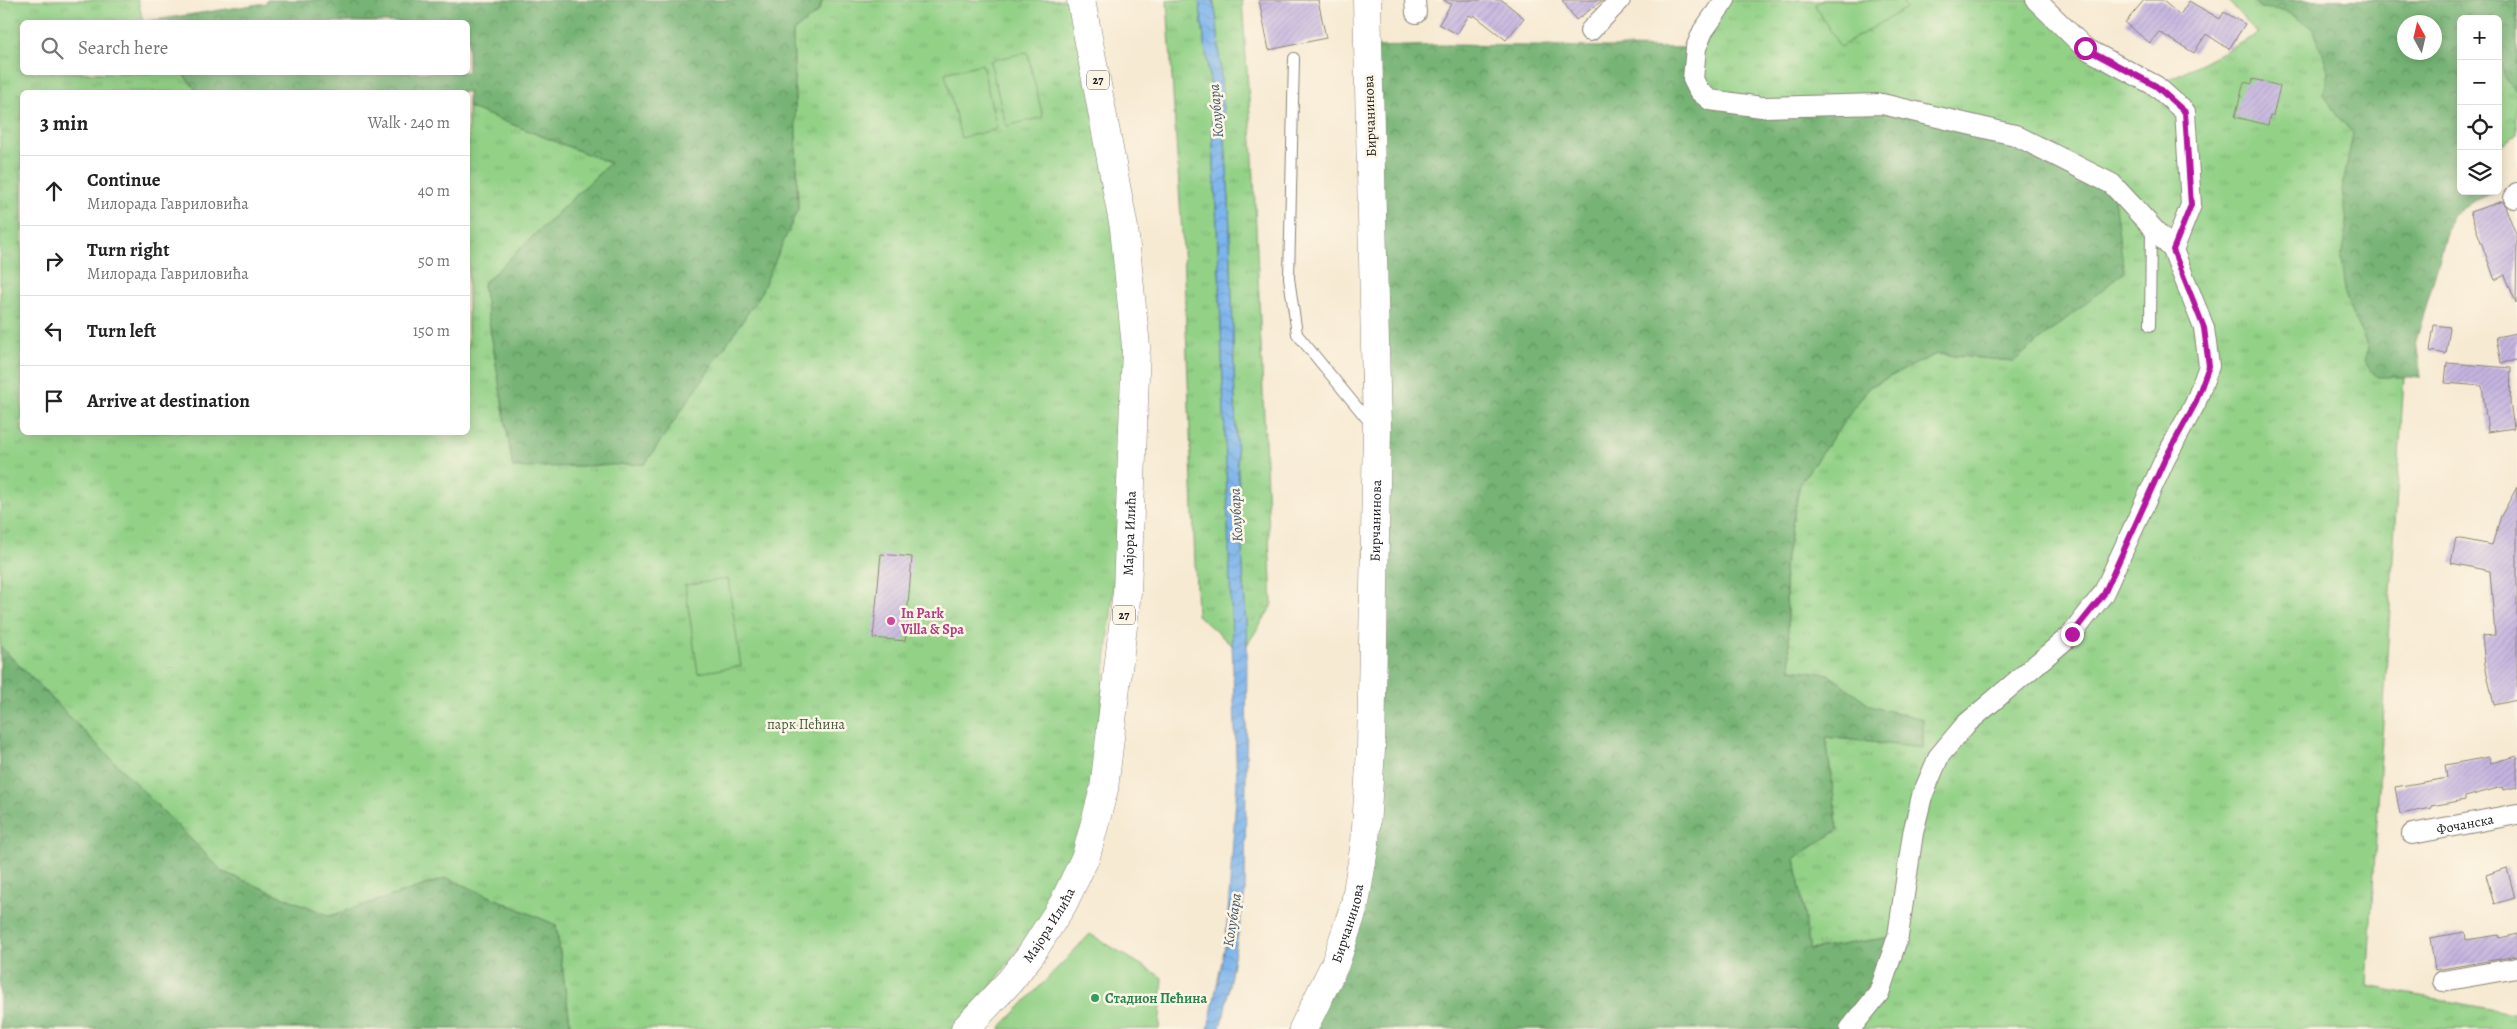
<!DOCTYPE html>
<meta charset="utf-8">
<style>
:root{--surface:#fff;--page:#f6f6f6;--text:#222;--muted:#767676;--line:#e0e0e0}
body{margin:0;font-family:Alegreya,serif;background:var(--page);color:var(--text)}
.controls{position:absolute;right:15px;top:15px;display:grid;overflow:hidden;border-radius:8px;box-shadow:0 2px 12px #0003}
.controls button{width:45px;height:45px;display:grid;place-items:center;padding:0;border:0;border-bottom:1px solid var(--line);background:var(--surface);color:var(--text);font:25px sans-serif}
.compass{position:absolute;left:2397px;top:15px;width:45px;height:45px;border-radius:50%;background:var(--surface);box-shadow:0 2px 12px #0003;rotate:352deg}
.stop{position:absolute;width:15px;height:15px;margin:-11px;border:4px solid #b5179e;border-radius:50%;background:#fff}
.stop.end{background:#b5179e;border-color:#fff;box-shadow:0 1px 5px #0008}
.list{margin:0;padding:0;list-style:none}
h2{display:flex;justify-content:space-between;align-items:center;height:65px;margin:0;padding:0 20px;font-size:21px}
h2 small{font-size:16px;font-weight:400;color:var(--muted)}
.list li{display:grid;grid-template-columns:32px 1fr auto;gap:15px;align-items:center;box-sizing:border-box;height:70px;padding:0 20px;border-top:1px solid var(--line)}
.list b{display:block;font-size:19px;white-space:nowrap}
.list p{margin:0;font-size:16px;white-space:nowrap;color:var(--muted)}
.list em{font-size:16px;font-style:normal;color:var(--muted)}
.icon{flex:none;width:28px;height:28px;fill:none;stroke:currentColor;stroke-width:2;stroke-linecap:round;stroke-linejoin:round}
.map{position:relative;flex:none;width:2517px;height:1029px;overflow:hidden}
.search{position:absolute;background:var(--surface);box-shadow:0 2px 12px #0003;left:20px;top:20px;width:450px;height:55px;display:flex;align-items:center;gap:12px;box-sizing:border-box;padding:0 18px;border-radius:8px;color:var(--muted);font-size:19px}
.panel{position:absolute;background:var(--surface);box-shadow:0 2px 12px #0003;left:20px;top:90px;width:450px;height:345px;border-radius:8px}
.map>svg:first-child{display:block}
.grass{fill:url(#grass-tufts);stroke:#587652;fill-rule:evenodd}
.forest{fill:url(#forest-crowns);stroke:#496848;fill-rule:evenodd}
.pitch{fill:#93d187;stroke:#587652}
.water{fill:url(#water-waves);stroke:#4c6884}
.building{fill:url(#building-hatch)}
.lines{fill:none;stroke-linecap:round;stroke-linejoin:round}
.lane-casing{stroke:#8a8378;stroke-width:12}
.street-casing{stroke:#8a8378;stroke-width:22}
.secondary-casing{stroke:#8a8378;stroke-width:29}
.primary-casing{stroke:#8a8378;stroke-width:29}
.lane{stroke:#fff;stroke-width:10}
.street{stroke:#fff;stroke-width:20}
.secondary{stroke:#fff;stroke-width:28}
.primary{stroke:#fff;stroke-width:28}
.route{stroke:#b5179e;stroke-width:6}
.hotel-dot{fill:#d1479c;stroke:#fcf5e5;stroke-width:2}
.leisure-dot{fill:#2e9e5b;stroke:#fcf5e5;stroke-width:2}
.labels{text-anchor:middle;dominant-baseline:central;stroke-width:5;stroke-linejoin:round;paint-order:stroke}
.shield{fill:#fcf5e5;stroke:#5f5d58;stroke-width:1}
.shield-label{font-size:12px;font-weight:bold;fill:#1c1c1c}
.street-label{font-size:14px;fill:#1c1c1c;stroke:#fcf5e5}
.hotel-label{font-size:14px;font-weight:bold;fill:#b23c85;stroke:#fcf5e5;text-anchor:start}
.park-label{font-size:14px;fill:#465b41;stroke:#fcf5e5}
.leisure-label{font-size:14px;font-weight:bold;fill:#27864d;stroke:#fcf5e5;text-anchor:start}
.water-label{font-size:15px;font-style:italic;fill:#42596f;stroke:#fcf5e5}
</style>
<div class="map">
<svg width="2517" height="1029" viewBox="0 0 2517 1029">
<defs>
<pattern id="grass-tufts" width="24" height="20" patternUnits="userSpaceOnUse" patternTransform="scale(1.25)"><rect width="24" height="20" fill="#93d187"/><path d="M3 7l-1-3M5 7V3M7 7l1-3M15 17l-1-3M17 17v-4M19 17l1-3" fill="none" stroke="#7eb374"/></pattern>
<pattern id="forest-crowns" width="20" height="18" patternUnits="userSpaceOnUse" patternTransform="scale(1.25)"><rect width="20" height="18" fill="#76b374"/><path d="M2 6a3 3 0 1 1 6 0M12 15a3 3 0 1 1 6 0" fill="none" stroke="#60915e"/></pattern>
<pattern id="water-waves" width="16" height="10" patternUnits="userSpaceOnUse" patternTransform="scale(1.25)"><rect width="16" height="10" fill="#7cb4ec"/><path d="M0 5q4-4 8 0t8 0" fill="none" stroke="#6b9aca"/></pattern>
<pattern id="building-hatch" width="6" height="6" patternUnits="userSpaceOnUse" patternTransform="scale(1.25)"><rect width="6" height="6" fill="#c4b4e0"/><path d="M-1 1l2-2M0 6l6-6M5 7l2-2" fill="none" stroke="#a89ac0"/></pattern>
</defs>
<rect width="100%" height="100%" fill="#fcf5e5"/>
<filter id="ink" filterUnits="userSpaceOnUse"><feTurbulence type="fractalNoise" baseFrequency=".02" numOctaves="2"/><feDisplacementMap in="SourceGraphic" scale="10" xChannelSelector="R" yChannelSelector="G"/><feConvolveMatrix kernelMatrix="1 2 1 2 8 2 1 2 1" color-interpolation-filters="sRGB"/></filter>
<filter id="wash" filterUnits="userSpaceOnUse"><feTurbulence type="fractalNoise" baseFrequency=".0096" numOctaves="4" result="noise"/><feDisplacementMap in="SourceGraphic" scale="20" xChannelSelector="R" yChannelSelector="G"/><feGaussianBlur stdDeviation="1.12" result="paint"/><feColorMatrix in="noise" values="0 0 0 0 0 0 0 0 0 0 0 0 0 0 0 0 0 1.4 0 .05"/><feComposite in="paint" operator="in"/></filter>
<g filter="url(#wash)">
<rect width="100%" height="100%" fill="#f7ead3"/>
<path class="grass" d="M0,0H138L143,22H22V72L182,73L198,92H22V432H468V107L610,163L483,284L513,468L645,463L798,209L793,31L818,12L823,0H1081L1136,372L1086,856L960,1029H571L556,925L447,878L330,916L223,872L0,646Z
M1167,0H1199L1210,82L1219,268L1233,646L1197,615L1183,249Z
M1213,0H1242L1253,157L1272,606L1247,645L1236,435L1229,200L1217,21Z
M1725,0H2036L2085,48L2156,86L2258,34L2227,0H2517V134L2498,148V19H2461L2414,212L2367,986L2517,1014V1029H1850L1897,936L1809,950L1795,858L1838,830L1826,737L1923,748V719L1873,707L1828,674L1791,669L1784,567L1800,483L1869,387L1936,354L2014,361L1710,100L1693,66ZM2404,22H2434V52H2404Z"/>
<path class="forest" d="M267,0H823L818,12L793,32L798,209L760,295L645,464L513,468L483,284L610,163L468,107V92H198L182,73L468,72V22H142L266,3Z
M2252,0H2517V91C2495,74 2498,44 2498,19H2461V191H2497L2472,202L2452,216L2416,341L2421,377H2377L2364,362L2368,347L2346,300L2341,258L2347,223L2342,190L2353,133L2337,116L2324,94L2328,70L2313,28L2283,10L2260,8ZM2434,22V52H2404V22Z
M1445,45L1696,48L1693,66L1710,100L1882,104L2015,135L2112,184L2124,272L2014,361L1936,354L1869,387L1800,483L1784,567L1791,669L1828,674L1873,707L1923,719V748L1826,737L1838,830L1795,858L1810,950L1898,936L1850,1029H1303L1365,843L1368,47Z
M0,646L223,872L330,916L447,878L556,925L571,1029H0Z"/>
<path class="pitch" d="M1824,0H1901L1906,8L1840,47L1815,5Z
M1027,52L1043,117L1006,126L990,61Z
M982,64L997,129L961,138L945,73Z
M728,579L741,666L698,673L685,585Z
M1090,934L1163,978L1159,1029H999Z"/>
<path class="water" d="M1199,0H1213L1217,21L1229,200L1236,435L1247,645L1245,893L1224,1015L1219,1029H1208L1226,941L1237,784L1219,268L1210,82Z"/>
<g id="blocks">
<path class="building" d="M1259,0H1318L1326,38L1269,50Z
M1443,0H1502L1524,18L1506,40L1474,15L1473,17L1469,15L1457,34L1439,24L1451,4Z
M1562,0H1603L1576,20Z
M2144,0H2162L2180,15L2189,1L2220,19L2224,12L2245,24L2229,49L2206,34L2194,53L2159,32L2150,43L2125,23Z
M2253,79L2280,86L2273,116H2270L2268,125L2235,117L2244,82L2252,84Z
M2503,201L2517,237L2516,303L2505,275L2495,280L2470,212Z
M2434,325L2450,327L2446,354L2430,351Z
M2517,333V360L2501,363L2496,337Z
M2447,363L2511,368L2510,403L2514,428L2488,432L2482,386L2445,383Z
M2517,487V700L2494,705L2485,665L2482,636L2495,635L2490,571L2451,563L2456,538L2492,545L2501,516Z
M881,554L912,557L905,641L873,638Z
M2517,756V787L2503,790L2502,787L2465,797V800L2431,806L2432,808L2400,814L2395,787L2447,778L2445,765L2489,757L2491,763Z
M2507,868L2515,898L2494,904L2486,875Z
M2465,932L2466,940L2499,935L2500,938L2517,934V956L2435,970L2430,938Z"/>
</g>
</g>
<g filter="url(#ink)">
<use href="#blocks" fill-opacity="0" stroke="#8a8378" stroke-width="1"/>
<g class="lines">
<g class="lane-casing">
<path id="lane" d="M1294,58L1289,278L1297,334L1371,424
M2150,326L2151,229"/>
</g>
<g class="street-casing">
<g id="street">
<path d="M1415,0L1416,13"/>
<path d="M1725,0L1703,31L1696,48L1693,79L1699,91L1710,100L1762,107L1882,104L2015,135L2112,184L2173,250L2204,328L2209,366L2195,404L2165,459L2103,594L2072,634L1966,724L1939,756L1922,796L1913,833L1898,936L1879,993L1850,1029"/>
<path d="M2036,0L2085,48L2156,86L2185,112L2191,205L2173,250"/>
<path d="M1590,31L1620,0"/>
<path d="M2514,198L2517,193"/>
<path id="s1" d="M2412,834L2517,814"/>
<path d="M2443,981L2517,968"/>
</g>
</g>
<g class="secondary-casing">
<g id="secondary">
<path id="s2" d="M1303,1029L1335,964L1355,904L1365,843L1371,749L1377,430L1367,0"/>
</g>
</g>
<g class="primary-casing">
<g id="primary">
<path id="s3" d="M965,1029L1010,981L1031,954L1063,904L1086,856L1104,789L1127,592L1136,347L1124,228L1081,0"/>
</g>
</g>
<use href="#lane" class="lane"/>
<use href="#street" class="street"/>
<use href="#secondary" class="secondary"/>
<use href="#primary" class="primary"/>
</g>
</g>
<g class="lines" filter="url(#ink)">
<path class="route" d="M2072,634L2104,594L2165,459L2195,404L2209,366L2204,328L2173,250L2191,205L2185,112L2156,86L2085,48"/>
</g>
<circle class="hotel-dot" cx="891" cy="621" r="5"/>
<circle class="leisure-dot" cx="1095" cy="998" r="5"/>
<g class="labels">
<g class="shield">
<rect x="1087" y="70.5" width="22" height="19" rx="4"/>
<rect x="1113" y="605.5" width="22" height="19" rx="4"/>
</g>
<g class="shield-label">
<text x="1098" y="80">27</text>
<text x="1124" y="615">27</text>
</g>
<g class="street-label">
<text transform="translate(1370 116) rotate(-92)">Бирчанинова</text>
<text stroke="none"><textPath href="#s2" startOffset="520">Бирчанинова</textPath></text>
<text stroke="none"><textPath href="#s3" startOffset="539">Мајора Илића</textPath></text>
<text stroke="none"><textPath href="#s1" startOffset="54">Фочанска</textPath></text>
<text stroke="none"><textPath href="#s2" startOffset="115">Бирчанинова</textPath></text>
<text stroke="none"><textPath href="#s3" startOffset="134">Мајора Илића</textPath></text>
</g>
<g class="hotel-label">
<text x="901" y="613">In Park<tspan x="901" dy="16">Villa &amp; Spa</tspan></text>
</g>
<g class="park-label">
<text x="806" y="724">парк Пећина</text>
</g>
<g class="leisure-label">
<text x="1105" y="998">Стадион Пећина</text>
</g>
<g class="water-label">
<text transform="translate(1216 111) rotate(-95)">Колубара</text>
<text transform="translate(1236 515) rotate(-93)">Колубара</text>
<text transform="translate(1232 920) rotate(-81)">Колубара</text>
</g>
</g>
</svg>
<div class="controls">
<button>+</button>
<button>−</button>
<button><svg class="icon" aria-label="locate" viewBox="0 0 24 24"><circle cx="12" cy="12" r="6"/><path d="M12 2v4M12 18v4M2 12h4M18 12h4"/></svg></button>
<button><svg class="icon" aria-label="layers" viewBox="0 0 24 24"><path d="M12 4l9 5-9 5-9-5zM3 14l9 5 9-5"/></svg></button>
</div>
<svg class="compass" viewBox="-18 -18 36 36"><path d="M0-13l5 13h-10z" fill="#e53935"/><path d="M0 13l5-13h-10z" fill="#767676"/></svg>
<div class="stop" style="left:2085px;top:48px"></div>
<div class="stop end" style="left:2072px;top:634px"></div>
<div class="search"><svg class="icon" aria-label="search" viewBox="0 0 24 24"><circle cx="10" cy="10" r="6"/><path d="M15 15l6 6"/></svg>Search here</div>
<section class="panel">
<h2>3 min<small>Walk · 240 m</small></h2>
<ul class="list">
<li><svg class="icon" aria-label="ahead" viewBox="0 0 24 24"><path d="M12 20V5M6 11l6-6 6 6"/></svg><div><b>Continue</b><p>Милорада Гавриловића</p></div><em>40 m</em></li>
<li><svg class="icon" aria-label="right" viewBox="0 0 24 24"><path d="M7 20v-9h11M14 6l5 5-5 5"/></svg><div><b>Turn right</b><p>Милорада Гавриловића</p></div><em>50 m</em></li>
<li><svg class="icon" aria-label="left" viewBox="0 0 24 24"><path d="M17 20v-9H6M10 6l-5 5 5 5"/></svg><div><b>Turn left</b></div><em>150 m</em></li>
<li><svg class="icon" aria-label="arrive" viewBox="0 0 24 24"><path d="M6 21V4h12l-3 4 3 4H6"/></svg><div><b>Arrive at destination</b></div></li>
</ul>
</section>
</div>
